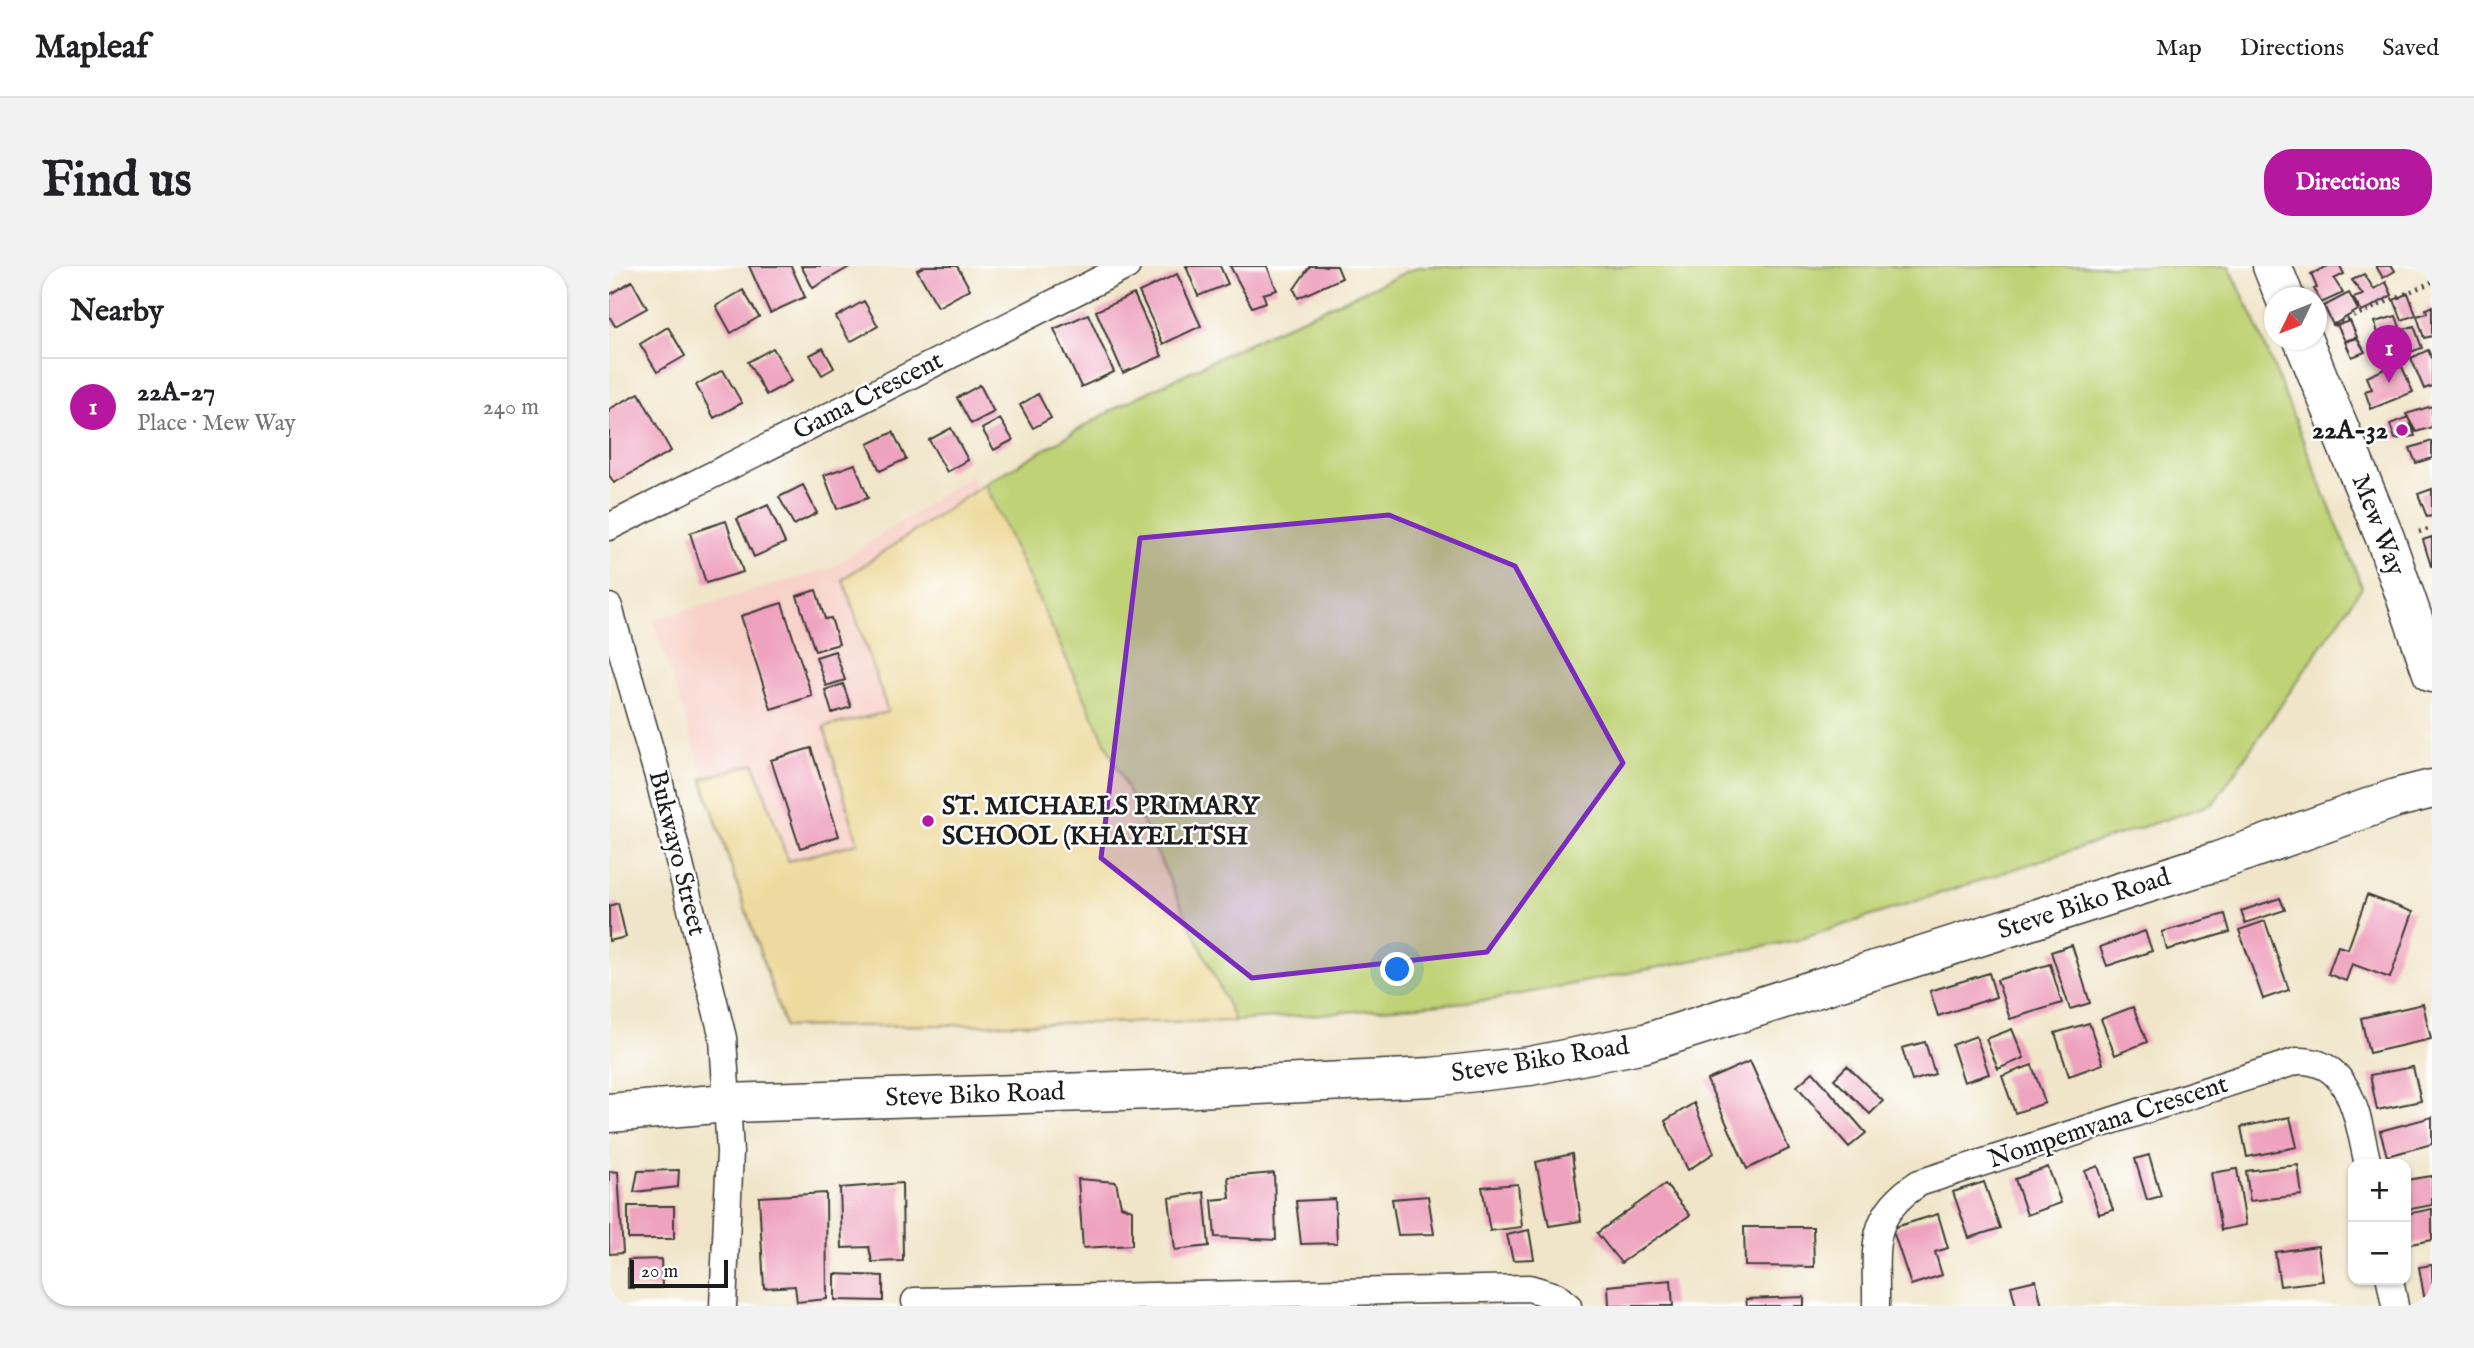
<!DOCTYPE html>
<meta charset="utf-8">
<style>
:root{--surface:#fff;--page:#f2f2f2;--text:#202124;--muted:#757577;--line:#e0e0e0;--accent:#b5179e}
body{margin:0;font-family:"IM FELL English",serif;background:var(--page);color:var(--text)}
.controls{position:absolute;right:21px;bottom:21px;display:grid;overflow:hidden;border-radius:14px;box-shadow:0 2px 5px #0004}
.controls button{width:63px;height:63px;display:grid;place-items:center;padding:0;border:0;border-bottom:2px solid var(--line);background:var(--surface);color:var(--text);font:35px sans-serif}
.compass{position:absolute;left:1655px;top:21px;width:63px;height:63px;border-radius:50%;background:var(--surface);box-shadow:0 2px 5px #0004;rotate:227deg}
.scale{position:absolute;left:21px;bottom:18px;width:98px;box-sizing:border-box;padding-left:7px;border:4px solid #1c1c1c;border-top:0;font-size:19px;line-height:24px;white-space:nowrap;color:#1c1c1c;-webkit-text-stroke:5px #fff;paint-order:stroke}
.you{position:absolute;left:789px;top:704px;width:24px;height:24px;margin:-18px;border:5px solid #fff;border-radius:50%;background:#1a73e8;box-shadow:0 0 0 10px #1a73e833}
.badge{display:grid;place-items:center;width:46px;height:46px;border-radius:50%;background:var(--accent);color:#fff;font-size:23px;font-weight:700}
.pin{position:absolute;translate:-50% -58px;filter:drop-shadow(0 2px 4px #0008)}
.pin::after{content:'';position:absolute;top:37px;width:24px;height:21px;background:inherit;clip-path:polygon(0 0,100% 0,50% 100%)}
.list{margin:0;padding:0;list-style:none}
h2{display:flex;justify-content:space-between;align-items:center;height:91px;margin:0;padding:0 28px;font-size:30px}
h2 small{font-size:23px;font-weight:400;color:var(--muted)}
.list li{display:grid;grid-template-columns:46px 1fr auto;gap:21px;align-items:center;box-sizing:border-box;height:98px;padding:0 28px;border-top:2px solid var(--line)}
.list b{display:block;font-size:26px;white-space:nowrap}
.list p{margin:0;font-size:23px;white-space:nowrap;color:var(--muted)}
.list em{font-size:23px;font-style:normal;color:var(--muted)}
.map{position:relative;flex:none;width:1823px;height:1040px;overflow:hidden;border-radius:28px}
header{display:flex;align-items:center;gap:42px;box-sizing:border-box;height:98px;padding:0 35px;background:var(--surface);border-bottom:2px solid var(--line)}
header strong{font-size:33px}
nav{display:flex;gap:38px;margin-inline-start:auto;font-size:24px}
.intro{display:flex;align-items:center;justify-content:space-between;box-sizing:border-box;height:168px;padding:0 42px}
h1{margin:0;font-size:49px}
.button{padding:18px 32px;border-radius:28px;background:var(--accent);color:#fff;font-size:24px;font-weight:700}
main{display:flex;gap:42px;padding:0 42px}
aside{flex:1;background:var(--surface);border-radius:28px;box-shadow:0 2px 5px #0004}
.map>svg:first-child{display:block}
.built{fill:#f7d1c8}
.green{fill:#c0d276;stroke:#6e7749;stroke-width:2}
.sand{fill:#eeda9e;stroke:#857b5d;stroke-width:2}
.building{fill:#eea2bd}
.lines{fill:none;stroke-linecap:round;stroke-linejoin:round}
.street-casing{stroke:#3c3a36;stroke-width:29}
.secondary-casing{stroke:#3c3a36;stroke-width:41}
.primary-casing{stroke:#3c3a36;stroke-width:41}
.path{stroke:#3c3a36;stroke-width:4.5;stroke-dasharray:2 5;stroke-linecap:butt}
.street{stroke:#fff;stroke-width:26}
.secondary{stroke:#fff;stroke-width:38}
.primary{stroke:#fff;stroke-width:38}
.marked{fill:#7b2cbf;fill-opacity:0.2;stroke:#7b2cbf;stroke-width:5;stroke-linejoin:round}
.poi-dot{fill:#b5179e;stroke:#fff;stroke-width:2.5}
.labels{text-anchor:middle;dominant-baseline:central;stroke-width:5;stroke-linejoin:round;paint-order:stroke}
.street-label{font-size:26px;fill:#1c1c1c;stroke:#fff}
.poi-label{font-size:26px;font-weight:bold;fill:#1c1c1c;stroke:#fff;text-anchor:end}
</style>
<header>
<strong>Mapleaf</strong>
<nav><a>Map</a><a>Directions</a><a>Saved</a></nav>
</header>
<div class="intro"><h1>Find us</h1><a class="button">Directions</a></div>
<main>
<aside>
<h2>Nearby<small></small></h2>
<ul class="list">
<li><span class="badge">1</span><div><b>22A-27</b><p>Place · Mew Way</p></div><em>240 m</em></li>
</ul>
</aside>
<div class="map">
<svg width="1823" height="1040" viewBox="0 0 1823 1040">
<rect width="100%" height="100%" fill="#fff"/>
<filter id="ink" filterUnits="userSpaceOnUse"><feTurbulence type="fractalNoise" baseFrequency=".0143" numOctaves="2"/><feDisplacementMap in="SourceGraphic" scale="14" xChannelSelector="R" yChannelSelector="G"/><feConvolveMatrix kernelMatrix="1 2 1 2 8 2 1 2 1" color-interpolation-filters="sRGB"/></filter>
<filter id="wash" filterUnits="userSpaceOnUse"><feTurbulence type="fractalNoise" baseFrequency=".00686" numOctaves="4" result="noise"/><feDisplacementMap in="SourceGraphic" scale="28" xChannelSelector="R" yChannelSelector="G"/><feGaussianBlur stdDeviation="1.57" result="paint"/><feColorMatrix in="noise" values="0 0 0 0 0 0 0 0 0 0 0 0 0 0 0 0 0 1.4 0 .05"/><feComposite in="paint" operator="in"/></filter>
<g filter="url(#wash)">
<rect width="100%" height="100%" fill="#f0e5c9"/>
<path class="built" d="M362,209L626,755L176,761L44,354L222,302Z"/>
<path class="green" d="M811,0H1620L1646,55L1753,321L1604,538L1189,674L882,734L626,755L376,218L512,139L656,69Z"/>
<path class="sand" d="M376,218L626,755L176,761L93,513L145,497L179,595L249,577L215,461L279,446L234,313Z"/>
<g id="blocks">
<path class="building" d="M140,0H182L196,31L161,47Z
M192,0H242L204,22Z
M316,0H348L361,23L329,41L308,4Z
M577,0H611L619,18L589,30Z
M621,0H658L668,24L654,28L657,36L643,41Z
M701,0H728L733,12L689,32L685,23Z
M1719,0H1731L1735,8L1725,13L1734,27L1712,37L1705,23L1708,22L1702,8Z
M1767,0H1783L1786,5L1774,12Z
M568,8L592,60L554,78L530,26Z
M1755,8L1765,23L1777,16L1783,29L1753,46L1744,32L1754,29L1743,14Z
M23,15L38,42L6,60L0,50V29Z
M134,24L150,51L122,67L107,40Z
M1740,27L1749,44L1724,59L1715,40Z
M1799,27L1807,49L1793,54L1785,34Z
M525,28L553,90L514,107L487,45Z
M255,35L269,60L241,76L227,51Z
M1823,40V70L1815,72L1808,50L1818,47L1817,43Z
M479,48L505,106L472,121L445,63Z
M1787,50L1792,64L1805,60L1813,82L1799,87L1798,82L1782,88L1776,71L1770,72L1766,56Z
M1741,55L1748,71L1736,75L1728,59Z
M59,61L76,90L48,106L31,78Z
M1748,72L1756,86L1743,91L1736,76Z
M164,82L183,115L157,129L139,96Z
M214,82L225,102L213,109L201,89Z
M1819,84L1823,93V120L1815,123L1802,92Z
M1791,96L1804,126L1762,143L1756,125L1763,123L1758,111Z
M114,104L133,137L105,152L87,119Z
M371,119L385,146L362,158L348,132Z
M30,127L62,185L5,217L0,209V143Z
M429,128L442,152L424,162L411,139Z
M1823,140V161L1807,166L1797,148Z
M1799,151L1806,170L1786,173L1781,158Z
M391,153L404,174L385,184L373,163Z
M342,162L359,194L338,206L320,174Z
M284,166L297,193L271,205L259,178Z
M1823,175V192L1807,197L1801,182Z
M246,198L259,232L228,243L215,209Z
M194,219L208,247L185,259L170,231Z
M1823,223V250L1818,251L1809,228Z
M159,239L176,277L145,291L128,253Z
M117,255L134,306L97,317L81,267Z
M1823,271V300H1822L1814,274Z
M207,324L216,353L222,352L230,378L206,385L188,330Z
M173,337L203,430L162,443L132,350Z
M226,385L236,414L217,420L207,391Z
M234,418L242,441L223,447L216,424Z
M202,482L230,570L191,582L162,494Z
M1758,629L1804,646L1781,712L1743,698L1737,715L1719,708L1729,680L1739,683Z
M1671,632L1676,644L1636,657L1632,645Z
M9,637L17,671L0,675V640Z
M1616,648L1621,666L1558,684L1553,666Z
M1656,655L1680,724L1654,733L1630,664Z
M1536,665L1543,685L1498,700L1491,681Z
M1463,679L1481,737L1461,743L1442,686Z
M1441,698L1453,737L1401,753L1388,714Z
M1380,707L1387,731L1329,750L1321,725Z
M1814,738L1822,773L1760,787L1752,752Z
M1524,741L1538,776L1506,789L1492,753Z
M1480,757L1494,798L1460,810L1446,767Z
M1403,763L1415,792L1389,803L1377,773Z
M1367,770L1380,808L1355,816L1343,779Z
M1316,776L1326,808L1303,815L1293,782Z
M1141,795L1180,883L1138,903L1098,814Z
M1423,799L1436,837L1406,847L1393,810Z
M1238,800L1274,835L1261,848L1225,813Z
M1804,801L1812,835L1768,844L1761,809Z
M1204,806L1257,867L1240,881L1188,820Z
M1085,837L1105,887L1079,904L1056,855Z
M1681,851L1688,881L1638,891L1632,861Z
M1823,851V878L1778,890L1771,865Z
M963,888L972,955L940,960L927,896Z
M1540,889L1552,930L1538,934L1526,893Z
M1689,899L1693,929L1641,935L1637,905Z
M1489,900L1504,944L1490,948L1476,905Z
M1439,901L1452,937L1418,949L1406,913Z
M1628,903L1637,959L1612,964L1602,907Z
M70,904L69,921L25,926L29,905Z
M0,905L9,906L14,987L0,988Z
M665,907L667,974L606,971L603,934L621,932L619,911Z
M1823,910V939L1797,944V914Z
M469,913L507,916L512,940L523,944V979L474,982Z
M1375,916L1391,962L1360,972L1344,926Z
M293,917L294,995L263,996L260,981L233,982L231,922Z
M909,918L913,961L881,965L873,921Z
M1056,918L1081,949L1012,997L988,967Z
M595,926L600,980L566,984L560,932Z
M217,927L218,1033L188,1036L186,1020L155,1022L150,931Z
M819,930L825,968L789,969L783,933Z
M726,933L728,977L692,978L687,935Z
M19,940H65V973H19Z
M1823,943V974L1797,979V948Z
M1329,948L1339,982L1326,986L1333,1009L1302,1019L1283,962Z
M1135,961H1204L1205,1001L1136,1000Z
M920,964L925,993L904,994L898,969Z
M1709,980L1714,1015L1671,1020L1666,986Z
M52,993L53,1022H19V994Z
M1823,999V1029L1815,1030L1810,1001Z
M226,1008L274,1010V1035L226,1034Z
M1062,1014L1064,1040H1000L999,1020Z
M1427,1014L1433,1040H1407L1402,1020Z
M1195,1031V1040H1138L1137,1033Z"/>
</g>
</g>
<g filter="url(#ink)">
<use href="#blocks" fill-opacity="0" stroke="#3c3a36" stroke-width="2"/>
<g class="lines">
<g class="street-casing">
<path id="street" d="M0,261L518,0
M0,341L50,514L114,772L121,886L114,1040
M1781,1014L1786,1040
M306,1035L920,1022L947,1030L959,1040
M1267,1040C1268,984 1257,951 1310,917L1688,795C1744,792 1749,858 1759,898"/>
</g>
<g class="secondary-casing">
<path id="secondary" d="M0,847L118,837L543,824L822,811L921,800L1036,777L1609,595L1787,532L1823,523"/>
</g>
<g class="primary-casing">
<path id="primary" d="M1663,0L1676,32
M1694,74L1776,272L1823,407"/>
</g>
<path class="path" d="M1725,59L1823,16
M1810,266L1823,262"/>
<use href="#street" class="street"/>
<use href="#secondary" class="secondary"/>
<use href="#primary" class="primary"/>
</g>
</g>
<path class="marked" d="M780,249L906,300L1014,497L878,686L643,712L492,592L531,272Z"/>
<g class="poi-dot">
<circle cx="1793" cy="164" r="7"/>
<circle cx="319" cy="555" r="7"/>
</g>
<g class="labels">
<g class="street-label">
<text transform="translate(259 130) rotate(-27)">Gama Crescent</text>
<text transform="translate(1769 259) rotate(69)">Mew Way</text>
<text transform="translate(68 587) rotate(76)">Bukwayo Street</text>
<text transform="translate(1475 638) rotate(-18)">Steve Biko Road</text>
<text transform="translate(931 794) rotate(-9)">Steve Biko Road</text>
<text transform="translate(366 829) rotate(-2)">Steve Biko Road</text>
<text transform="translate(1499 856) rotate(-18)">Nompemvana Crescent</text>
</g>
<g class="poi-label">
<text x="1779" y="164">22A-32</text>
<text x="333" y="540" text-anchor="start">ST. MICHAELS PRIMARY<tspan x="333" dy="30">SCHOOL (KHAYELITSH</tspan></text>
</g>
</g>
</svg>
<div class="controls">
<button>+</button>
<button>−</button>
</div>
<svg class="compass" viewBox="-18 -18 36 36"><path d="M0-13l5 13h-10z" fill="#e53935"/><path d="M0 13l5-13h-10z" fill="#757577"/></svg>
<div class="scale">20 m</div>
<div class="you"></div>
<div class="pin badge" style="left:1780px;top:117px">1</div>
</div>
</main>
